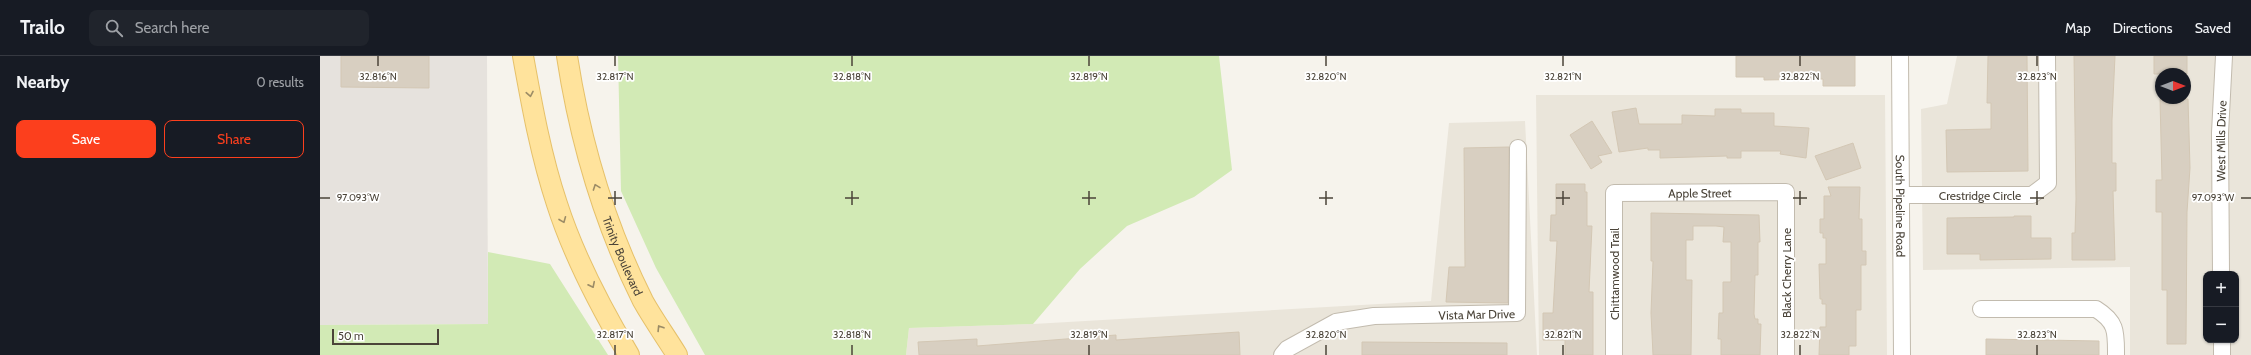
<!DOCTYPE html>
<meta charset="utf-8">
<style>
:root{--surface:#171b24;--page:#20242c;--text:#f1f3f6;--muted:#9ea1a6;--line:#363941;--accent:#fc3f1d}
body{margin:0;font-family:Cabin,sans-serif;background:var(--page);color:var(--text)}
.controls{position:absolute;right:12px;bottom:12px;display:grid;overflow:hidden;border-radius:8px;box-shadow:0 1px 3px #0004}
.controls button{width:36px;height:36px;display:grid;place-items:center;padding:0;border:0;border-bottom:1px solid var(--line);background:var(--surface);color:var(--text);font:20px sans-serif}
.compass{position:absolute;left:1835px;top:12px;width:36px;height:36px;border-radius:50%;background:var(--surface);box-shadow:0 1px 3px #0004;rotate:90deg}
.scale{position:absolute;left:12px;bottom:10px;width:107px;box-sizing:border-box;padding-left:4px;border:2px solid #4b4439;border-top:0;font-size:11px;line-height:14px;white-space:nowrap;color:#4b4439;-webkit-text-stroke:3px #fff;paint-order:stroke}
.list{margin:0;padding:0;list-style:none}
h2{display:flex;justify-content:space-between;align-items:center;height:52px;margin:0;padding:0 16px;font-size:17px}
h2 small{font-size:13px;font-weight:400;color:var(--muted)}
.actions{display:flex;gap:8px;padding:12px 16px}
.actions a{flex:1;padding:9px 0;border:1px solid var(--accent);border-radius:8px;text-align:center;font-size:14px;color:var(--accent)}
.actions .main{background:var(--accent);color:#fff}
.icon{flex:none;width:22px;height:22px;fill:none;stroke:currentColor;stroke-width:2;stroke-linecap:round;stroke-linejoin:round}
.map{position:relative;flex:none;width:1931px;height:299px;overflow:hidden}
header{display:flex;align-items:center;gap:24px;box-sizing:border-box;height:56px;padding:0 20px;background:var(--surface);border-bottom:1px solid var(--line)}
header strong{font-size:19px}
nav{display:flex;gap:22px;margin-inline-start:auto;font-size:14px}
.search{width:280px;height:36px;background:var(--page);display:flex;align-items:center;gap:10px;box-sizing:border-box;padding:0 14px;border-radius:8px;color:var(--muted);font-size:15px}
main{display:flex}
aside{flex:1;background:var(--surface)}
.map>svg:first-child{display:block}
.residential{fill:#eae5da;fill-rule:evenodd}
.industrial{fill:#e6e2dd}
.green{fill:#d2eab5}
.building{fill:#d8cfc1;stroke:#d3c7b4}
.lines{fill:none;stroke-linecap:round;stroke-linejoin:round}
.minor-casing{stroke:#c2bbae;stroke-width:18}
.major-casing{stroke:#e6c16a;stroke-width:22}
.minor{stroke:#fff;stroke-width:16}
.major{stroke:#ffe39c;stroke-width:20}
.oneway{stroke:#9c8c66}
.ticks{fill:none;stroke:#4b4439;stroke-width:1.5}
.labels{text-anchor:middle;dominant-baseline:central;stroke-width:3.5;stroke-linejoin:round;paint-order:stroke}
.street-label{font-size:12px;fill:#4b4439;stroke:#fff}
.ticks-label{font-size:10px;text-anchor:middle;fill:#4b4439;stroke:#fff;stroke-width:3.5;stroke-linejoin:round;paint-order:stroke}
</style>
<header>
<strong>Trailo</strong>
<div class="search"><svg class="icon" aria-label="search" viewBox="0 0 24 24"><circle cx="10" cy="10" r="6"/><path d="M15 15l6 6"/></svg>Search here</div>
<nav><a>Map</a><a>Directions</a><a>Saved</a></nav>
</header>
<main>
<aside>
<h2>Nearby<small>0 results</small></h2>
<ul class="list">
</ul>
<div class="actions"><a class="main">Save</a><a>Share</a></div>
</aside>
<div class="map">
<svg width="1931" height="299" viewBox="0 0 1931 299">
<rect width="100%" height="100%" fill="#f6f3ec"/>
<path class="residential" d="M1637,0H1931V299H1810V211L1603,214L1601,53L1627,48ZM1841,18H1865V42H1841ZM1886,218H1916V284H1886Z
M1216,39H1565L1567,299H1219Z
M1205,65L1217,299H586L589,272L713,268L1111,245L1129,67Z"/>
<path class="industrial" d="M0,0H167L168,268L0,269Z"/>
<path class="green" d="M298,0H899L912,114L874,141L807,170L760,213L713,268L589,272L586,299H385L336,212L301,135Z
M168,196L230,208L288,299H0V269L168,268Z"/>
<path class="building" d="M21,0H109V32L21,31Z
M1416,0H1535V30H1503V23L1444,24V21H1416Z
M1668,0H1707L1708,115L1627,116L1626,74L1671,73V47H1667Z
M1754,0H1795L1792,64V107H1796V135H1793L1795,204H1752V177H1755L1756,143Z
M1834,0H1867V18H1834Z
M1840,43H1868L1870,112L1867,156L1866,288H1847V234H1842V156H1836V124H1842Z
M1316,52L1319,68H1362V59L1395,60V53H1421V57H1454V70L1489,72L1486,102L1460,98L1461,95H1421V102H1407V100L1340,102V94H1328V92L1299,96L1292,56Z
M1272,65L1292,97L1278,100L1282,106L1271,113L1250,79Z
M1533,87L1541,112L1506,124L1495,100Z
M1189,91L1188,247L1126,246L1129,211H1145L1144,92Z
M1236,128H1265V136H1267V170H1272L1269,236H1273V299H1245V284H1223V257H1233L1237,185H1230L1231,159H1236Z
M1508,131H1540L1539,163H1542V195H1546V209H1541V254H1536V290H1529V299H1499L1500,271H1506V248H1502V243H1500L1499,208H1506V182H1503V177H1500V163H1504V140H1511Z
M1331,157L1439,159L1440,186H1438V219H1435L1434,258L1435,263H1438V268H1441L1440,299H1401V283H1398L1399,257H1403V226H1411V186H1403L1404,171L1396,170H1373V184H1366V224H1372L1371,299H1333L1331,257L1333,205H1331Z
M1694,160H1711V182H1731V203L1660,204V198H1627V162L1694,161Z
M919,276L920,299H599L598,286L657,283V290L796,279V284Z
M1666,283L1779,285V299H1666Z
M1042,286L1187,287V299H1042Z"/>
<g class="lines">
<g class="minor-casing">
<g id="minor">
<path id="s1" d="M1580,0L1582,299"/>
<path id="s2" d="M1582,139H1712L1728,127L1727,0"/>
<path id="s3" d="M1901,218L1900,77L1904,0"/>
<path d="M1661,253H1776C1797,266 1796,276 1796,299"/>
<path d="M1902,284V299"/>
<path id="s4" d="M962,299L967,293L1016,266L1054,260L1197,257L1198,92"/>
<path id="s5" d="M1294,299V137L1466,136V299"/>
</g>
</g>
<g class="major-casing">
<g id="major">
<path d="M203,0C212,50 221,100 237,148C254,201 281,252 309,299"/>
<path id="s6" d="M247,0C260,85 284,167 323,245C333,263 346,281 357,299"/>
</g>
</g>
<use href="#minor" class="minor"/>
<use href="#major" class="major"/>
</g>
<defs><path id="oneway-chevron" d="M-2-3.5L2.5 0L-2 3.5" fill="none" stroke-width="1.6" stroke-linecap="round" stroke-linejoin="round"/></defs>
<g class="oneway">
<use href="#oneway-chevron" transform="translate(210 38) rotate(79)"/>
<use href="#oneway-chevron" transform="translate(276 131) rotate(-110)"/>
<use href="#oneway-chevron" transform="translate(243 164) rotate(68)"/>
<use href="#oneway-chevron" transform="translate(272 229) rotate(64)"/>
<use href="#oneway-chevron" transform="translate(340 272) rotate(-122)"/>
</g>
<path class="ticks" d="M58,0V10M295,0V10M532,0V10M769,0V10M1006,0V10M1243,0V10M1480,0V10M1717,0V10M295,135V149M532,135V149M769,135V149M1006,135V149M1243,135V149M1480,135V149M1717,135V149M0,142H10M288,142H302M525,142H539M762,142H776M999,142H1013M1236,142H1250M1473,142H1487M1710,142H1724M1921,142H1931M295,289V299M532,289V299M769,289V299M1006,289V299M1243,289V299M1480,289V299M1717,289V299"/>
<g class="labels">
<g class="street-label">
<text stroke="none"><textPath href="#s3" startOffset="133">West Mills Drive</textPath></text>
<text stroke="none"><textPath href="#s5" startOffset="248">Apple Street</textPath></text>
<text stroke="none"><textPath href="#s2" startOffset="78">Crestridge Circle</textPath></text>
<text stroke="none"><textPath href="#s1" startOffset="150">South Pipeline Road</textPath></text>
<text stroke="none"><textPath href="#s6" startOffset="208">Trinity Boulevard</textPath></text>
<text transform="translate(1466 217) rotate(-90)">Black Cherry Lane</text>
<text transform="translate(1294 218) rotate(-90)">Chittamwood Trail</text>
<text stroke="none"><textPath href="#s4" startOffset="205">Vista Mar Drive</textPath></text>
</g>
</g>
<g class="ticks-label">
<text x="58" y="24">32.816°N</text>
<text x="295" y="24">32.817°N</text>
<text x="532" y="24">32.818°N</text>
<text x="769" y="24">32.819°N</text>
<text x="1006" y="24">32.820°N</text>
<text x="1243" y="24">32.821°N</text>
<text x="1480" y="24">32.822°N</text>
<text x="1717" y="24">32.823°N</text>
<text x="1893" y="145">97.093°W</text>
<text x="38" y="145">97.093°W</text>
<text x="295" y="282">32.817°N</text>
<text x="532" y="282">32.818°N</text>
<text x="769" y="282">32.819°N</text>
<text x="1006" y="282">32.820°N</text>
<text x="1243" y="282">32.821°N</text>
<text x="1480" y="282">32.822°N</text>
<text x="1717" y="282">32.823°N</text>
</g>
</svg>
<div class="controls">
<button>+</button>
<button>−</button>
</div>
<svg class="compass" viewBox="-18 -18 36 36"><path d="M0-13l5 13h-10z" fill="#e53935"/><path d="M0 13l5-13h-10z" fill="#9ea1a6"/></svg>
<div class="scale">50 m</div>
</div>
</main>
